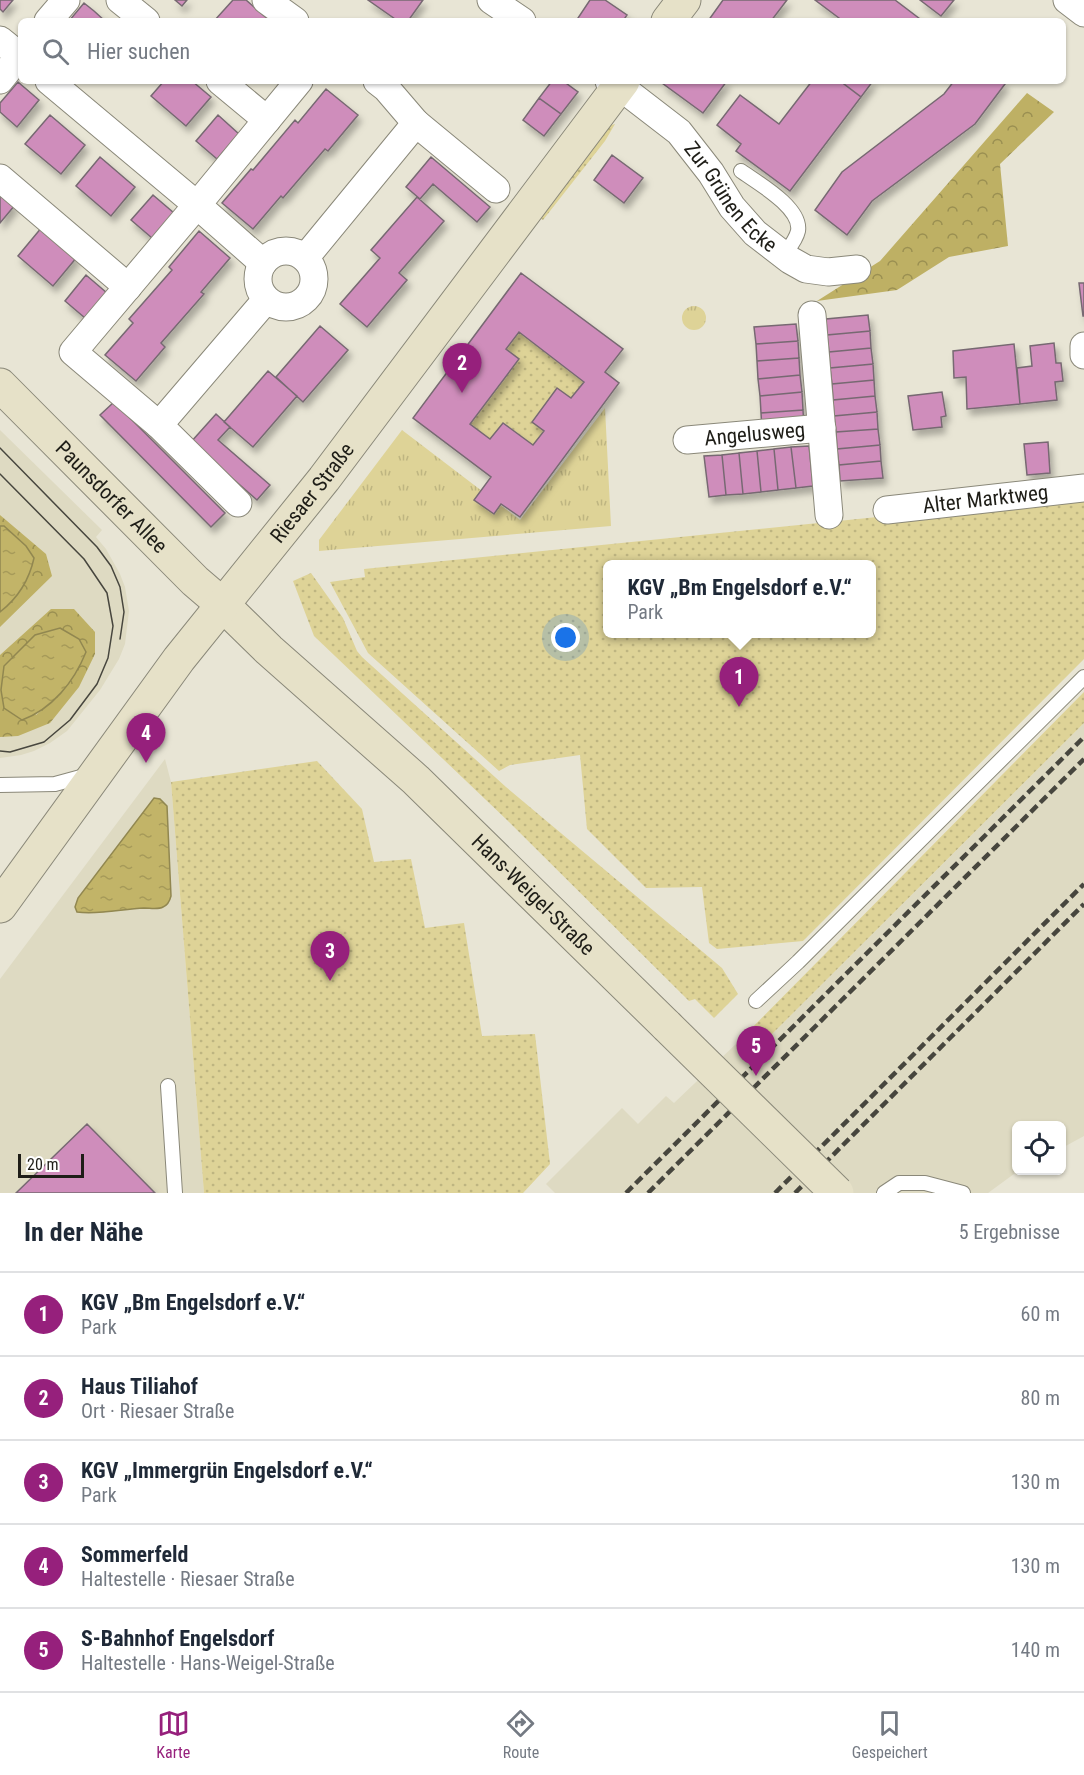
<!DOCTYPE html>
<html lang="de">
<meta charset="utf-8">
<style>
:root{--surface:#fff;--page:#f2f2f3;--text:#1f2937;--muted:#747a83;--line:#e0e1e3;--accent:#96207c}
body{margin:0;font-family:"Roboto Condensed",sans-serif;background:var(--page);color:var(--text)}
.controls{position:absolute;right:18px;bottom:18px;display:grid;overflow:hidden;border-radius:9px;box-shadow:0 2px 4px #0004}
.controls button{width:54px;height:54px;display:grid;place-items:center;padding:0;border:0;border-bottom:2px solid var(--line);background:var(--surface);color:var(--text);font:30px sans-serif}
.scale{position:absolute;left:18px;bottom:15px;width:66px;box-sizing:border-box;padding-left:6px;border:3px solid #1e1d17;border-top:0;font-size:16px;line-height:21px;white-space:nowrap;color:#1e1d17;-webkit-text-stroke:4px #fff;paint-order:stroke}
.you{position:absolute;left:566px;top:638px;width:21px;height:21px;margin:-15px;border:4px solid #fff;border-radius:50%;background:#1a73e8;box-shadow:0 0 0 9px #1a73e833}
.badge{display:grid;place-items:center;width:39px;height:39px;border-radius:50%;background:var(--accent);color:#fff;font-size:20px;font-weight:700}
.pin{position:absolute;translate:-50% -50px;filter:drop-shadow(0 2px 3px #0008)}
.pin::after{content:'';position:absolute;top:32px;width:21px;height:18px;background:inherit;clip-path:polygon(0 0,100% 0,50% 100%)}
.popup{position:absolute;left:603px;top:560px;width:273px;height:78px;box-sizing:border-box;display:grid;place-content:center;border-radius:9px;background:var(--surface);filter:drop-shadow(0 2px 4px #0005);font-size:20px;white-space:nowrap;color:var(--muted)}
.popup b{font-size:22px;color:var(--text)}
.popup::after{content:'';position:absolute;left:50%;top:100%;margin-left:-12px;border:12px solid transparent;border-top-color:var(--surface)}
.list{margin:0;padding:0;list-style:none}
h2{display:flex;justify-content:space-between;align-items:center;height:78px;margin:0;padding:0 24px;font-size:26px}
h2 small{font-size:20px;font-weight:400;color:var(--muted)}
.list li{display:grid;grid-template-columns:39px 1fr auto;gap:18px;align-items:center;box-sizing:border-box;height:84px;padding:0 24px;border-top:2px solid var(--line)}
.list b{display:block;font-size:22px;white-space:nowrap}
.list p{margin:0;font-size:20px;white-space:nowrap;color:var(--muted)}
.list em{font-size:20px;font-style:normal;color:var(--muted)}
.icon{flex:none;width:33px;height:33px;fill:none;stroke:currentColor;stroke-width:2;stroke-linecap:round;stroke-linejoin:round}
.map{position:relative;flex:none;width:1084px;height:1193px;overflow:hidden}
.search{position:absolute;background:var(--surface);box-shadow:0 2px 4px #0004;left:18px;right:18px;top:18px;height:66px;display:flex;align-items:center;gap:15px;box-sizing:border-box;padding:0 21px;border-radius:9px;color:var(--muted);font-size:22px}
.sheet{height:498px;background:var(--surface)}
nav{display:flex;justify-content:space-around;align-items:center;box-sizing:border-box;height:84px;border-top:2px solid var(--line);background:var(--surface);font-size:16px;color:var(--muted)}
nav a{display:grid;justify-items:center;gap:3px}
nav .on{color:var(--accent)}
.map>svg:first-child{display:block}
.built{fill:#dedac2}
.grass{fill:url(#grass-dots);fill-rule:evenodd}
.forest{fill:url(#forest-crowns);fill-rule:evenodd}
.park{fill:url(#park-tufts)}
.water{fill:url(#water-ripples);stroke:#918750;stroke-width:1.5}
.building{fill:#cf8dbb;stroke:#776972;stroke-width:1.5;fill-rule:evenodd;filter:url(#shadow)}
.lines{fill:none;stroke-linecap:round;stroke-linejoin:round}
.lane-casing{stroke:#8a8879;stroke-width:16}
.street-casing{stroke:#8a8879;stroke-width:29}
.secondary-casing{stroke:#8a8879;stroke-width:35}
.lane{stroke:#fff;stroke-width:14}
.street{stroke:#fff;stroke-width:27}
.secondary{stroke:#e6e1c8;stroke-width:33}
.tram{stroke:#47463e;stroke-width:1.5}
.rail{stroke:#47463e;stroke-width:4.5;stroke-dasharray:9 4.5;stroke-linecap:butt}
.secondary-bridge-casing{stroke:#8a8879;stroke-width:35;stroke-linecap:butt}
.secondary-bridge{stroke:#e6e1c8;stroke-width:33}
.labels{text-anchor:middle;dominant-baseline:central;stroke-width:4.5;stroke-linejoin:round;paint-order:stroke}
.street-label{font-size:21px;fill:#1e1d17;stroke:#fff}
</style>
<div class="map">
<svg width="1084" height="1193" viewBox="0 0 1084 1193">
<defs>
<pattern id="grass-dots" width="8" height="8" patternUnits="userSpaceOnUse" patternTransform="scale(1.5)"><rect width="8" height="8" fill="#ded397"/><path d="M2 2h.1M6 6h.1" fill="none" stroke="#beb581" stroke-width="1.8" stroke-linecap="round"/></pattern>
<pattern id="forest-crowns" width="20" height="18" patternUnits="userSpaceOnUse" patternTransform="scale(1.5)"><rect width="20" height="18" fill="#beb064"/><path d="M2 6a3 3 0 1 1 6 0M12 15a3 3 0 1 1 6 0" fill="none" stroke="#9a8f51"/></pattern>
<pattern id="park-tufts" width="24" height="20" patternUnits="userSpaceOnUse" patternTransform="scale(1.5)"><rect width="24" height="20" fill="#ded397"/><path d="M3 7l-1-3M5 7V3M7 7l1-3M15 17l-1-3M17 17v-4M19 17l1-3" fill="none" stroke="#beb581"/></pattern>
<pattern id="water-ripples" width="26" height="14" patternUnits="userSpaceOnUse" patternTransform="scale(1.5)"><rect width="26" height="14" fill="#c2b468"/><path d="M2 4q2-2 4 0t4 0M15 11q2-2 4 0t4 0" fill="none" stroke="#a69a59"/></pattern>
<filter id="shadow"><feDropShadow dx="3.5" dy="6" stdDeviation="3" flood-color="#0004"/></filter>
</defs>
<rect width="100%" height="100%" fill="#e8e5d5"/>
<path class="built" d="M0,430L102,530L96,537L106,549L120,574L125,587L129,611L125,644L119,659L100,690L67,731L50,743L34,751L21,755L0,758Z
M1084,723V1136L1062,1148V1126H1016L1018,1171L988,1193H555L546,1184L622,1108L638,1124L666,1096L674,1103L737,1043L750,1056Z
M165,759L171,782L204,1193H0V979Z"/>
<path class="grass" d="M615,124L605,141L543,220L538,217L608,126Z
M519,332L584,382L571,398L557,388L532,421L544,431L533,445L504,423L490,439L470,424L519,359L506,349Z
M1084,496V659L803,941L717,949L709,943L702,887L646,888L587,829L580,755L510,765L499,771L368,653L330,582L365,577L364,569ZM607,564H871V634H607Z
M311,573L343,618L357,651L362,657L506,787L722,968L738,994L714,1018L695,999L689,1001L507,820L314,636L293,581Z
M1084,692V723L750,1056L737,1043Z
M317,761L362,809L374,862L411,859L425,928L464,923L482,1036L535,1034L550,1164L523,1193H204L171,782Z"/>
<path class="forest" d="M1027,93L1054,112L1000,164L1008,246L949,257L897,290L817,301L880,261Z
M0,515L46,554L52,576L0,627V612L34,559L26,546L4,526H0Z
M51,609H74L95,632V654L79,687L50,723L18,736L0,737V655ZM60,628L79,639L85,652C75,679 58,697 36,715L4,666L35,635Z"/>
<path class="park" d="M682 318a12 12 0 1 1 24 0a12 12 0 1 1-24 0Z
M605,408L611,526L319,551V540L402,430L520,520Z"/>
<path class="water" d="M0,526H4L26,546L34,558C29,581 18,598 0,612Z
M60,628L79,639L86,652C74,682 52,709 22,720L4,708L1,690L4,666L35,635Z
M154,798L160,799L167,806L171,896C170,900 168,905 163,907C158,910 150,908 144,908C122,909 99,915 77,912L75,907L78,898Z"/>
<path class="building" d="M0,0H13L3,12L0,9Z
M175,0H187L182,6Z
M233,0H246L270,21H214Z
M368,0H423L408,21H398Z
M590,0H605L627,15L623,21H576Z
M723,0H787L771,21H708Z
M815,0H895L920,19L919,21H843Z
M920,0H954L941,16Z
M84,3L94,11L105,21H69Z
M164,81H192L211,97L186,126L151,96Z
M552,81H563L578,92L561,114L539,98Z
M663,81H727L703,113L662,83Z
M812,81H840L861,97L790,191L736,151L741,144L717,125L740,95L779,124Z
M840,81H873L861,97Z
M954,81H1002L1005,84L975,124L872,201L847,235L815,210L842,172L944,94Z
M18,82L39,100L17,127L0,112V103Z
M326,89L358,115L328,151L325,149L283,198L281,196L253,229L222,203L251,169L253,170L295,120L298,123Z
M539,98L561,114L544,136L523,120Z
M50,115L85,145L61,174L25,144Z
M218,115L239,134L217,159L196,141Z
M612,155L643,178L624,203L594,180Z
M100,157L135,187L111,216L76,186Z
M431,157L490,207L477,222L433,184L420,199L406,187Z
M0,192L15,205L0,223Z
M153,195L174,213L152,238L131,220Z
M417,197L444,221L399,273L407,280L367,327L340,304L380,258L371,250Z
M42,227L77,257L53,286L18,256Z
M199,231L230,258L201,292L204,294L161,343L165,347L136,381L105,355L133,323L129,319L172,270L169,267Z
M521,273L623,349L605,372L619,383L520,517L501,504L494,514L474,500L491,477L413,418ZM519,332L584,382L571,398L557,388L532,422L544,431L533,445L503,423L490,439L470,424L519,359L506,349Z
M86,275L107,293L85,318L65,301Z
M1079,283H1084V316H1083Z
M868,315L870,331L827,335L826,319Z
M796,324L798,341L756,344L754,327Z
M320,326L348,350L303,402L276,377Z
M870,331L871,348L829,352L827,335Z
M798,341L799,358L757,361L756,344Z
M1054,343L1056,363H1061L1063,381L1055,382L1057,400L1020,404L1017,368L1032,366L1030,346Z
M1014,344L1020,404L967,409L966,377L954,378L953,351Z
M871,348L873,364L830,368L829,352Z
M799,358L800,375L758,379L757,361Z
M873,364L874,380L832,384L830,368Z
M268,371L297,396L253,447L224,422Z
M800,375L802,392L760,396L758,379Z
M874,380L875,396L833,400L832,384Z
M802,392L803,410L761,413L760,396Z
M942,392L946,416L941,417L942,427L913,430L908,396Z
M875,396L877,412L834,416L833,400Z
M114,402L225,513L211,527L100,415Z
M803,410L804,427L762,430L761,413Z
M877,412L878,429L836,432L834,416Z
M216,414L230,427L218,440L270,485L257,500L191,442Z
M878,429L880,445L837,449L836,432Z
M1048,442L1050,473L1027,475L1024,444Z
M880,445L881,461L839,465L837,449Z
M809,446L813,486L796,488L791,447Z
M791,447L796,488L778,490L774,449Z
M774,449L778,490L761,492L757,451Z
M757,451L761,492L743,494L739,453Z
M739,453L743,494L726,495L722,455Z
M722,455L726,495L709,497L704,456Z
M881,461L883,478L840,481L839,465Z
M87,1124L155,1193H16Z"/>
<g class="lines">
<g class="lane-casing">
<path id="lane" d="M741,171C758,183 802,208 798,231C796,240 789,248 784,255
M0,785L55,784L88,775
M756,1001L798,962L1084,677
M168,1086L175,1193
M884,1193L899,1183H925L963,1193"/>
</g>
<g class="street-casing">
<g id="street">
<path d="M120,0L146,21"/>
<path d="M266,0L295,21"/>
<path d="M491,0L522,21"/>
<path d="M1067,0L1084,13"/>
<path d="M48,21L66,0"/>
<path d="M0,40L21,57"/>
<path d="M0,80L21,54"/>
<path d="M49,81L197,205L263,263"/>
<path d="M220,81L267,120"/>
<path d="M377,81L386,88L416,123"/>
<path id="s1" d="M609,81L631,95L679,132L711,173L732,207L755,233L790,260L806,269L828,272L857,269"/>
<path d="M0,178L128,287"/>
<circle cx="286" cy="279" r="28"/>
<path d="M305,258L416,123L496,189"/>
<path d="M812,315L829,515"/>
<path d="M1084,346V355"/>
<path d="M159,425L73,352L197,205L299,81"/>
<path id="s2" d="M687,440L822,428"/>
<path d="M238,503L159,425L266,300"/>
<path id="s3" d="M887,510L1084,488"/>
</g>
</g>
<g class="secondary-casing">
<g id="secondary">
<path d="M668,21L684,0"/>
<path id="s4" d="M0,385L195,581L223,605L269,650L416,780L667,1026"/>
<path id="s5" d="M0,906L179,659L324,479L623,81"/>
</g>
</g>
<use href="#lane" class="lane"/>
<use href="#street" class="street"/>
<use href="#secondary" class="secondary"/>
<path class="tram" d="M0,448L97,547L111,566L120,587L124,612L120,639
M0,474L84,559L107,593L113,626L108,658L97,684L70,720L44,742L10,752L0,751"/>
<path class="rail" d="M626,1193L1084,737
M648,1193L1084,759
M775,1193L1084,884
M795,1193L1084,904"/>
<g class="secondary-bridge-casing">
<path id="secondary-bridge" d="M667,1026L837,1193"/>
</g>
<use href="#secondary-bridge" class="secondary-bridge"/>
</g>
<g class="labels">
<g class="street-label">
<text stroke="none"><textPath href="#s1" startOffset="170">Zur Grünen Ecke</textPath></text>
<text stroke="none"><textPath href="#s2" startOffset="68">Angelusweg</textPath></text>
<text stroke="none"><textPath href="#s5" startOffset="518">Riesaer Straße</textPath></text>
<text stroke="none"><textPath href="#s4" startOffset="158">Paunsdorfer Allee</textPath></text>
<text stroke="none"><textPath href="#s3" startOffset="99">Alter Marktweg</textPath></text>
<text stroke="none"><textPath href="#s4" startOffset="738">Hans-Weigel-Straße</textPath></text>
</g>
</g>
</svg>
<div class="controls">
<button><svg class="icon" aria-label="locate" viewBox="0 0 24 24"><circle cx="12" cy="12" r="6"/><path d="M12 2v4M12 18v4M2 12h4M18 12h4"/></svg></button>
</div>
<div class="scale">20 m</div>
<div class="you"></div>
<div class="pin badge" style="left:739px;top:707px">1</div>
<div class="popup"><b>KGV „Bm Engelsdorf e.V.“</b>Park</div>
<div class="pin badge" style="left:462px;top:393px">2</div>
<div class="pin badge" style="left:330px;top:981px">3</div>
<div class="pin badge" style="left:146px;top:763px">4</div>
<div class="pin badge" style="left:756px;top:1076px">5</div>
<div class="search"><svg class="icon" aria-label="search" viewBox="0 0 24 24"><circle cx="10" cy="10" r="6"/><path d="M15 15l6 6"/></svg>Hier suchen</div>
</div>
<section class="sheet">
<h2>In der Nähe<small>5 Ergebnisse</small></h2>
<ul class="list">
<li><span class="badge">1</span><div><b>KGV „Bm Engelsdorf e.V.“</b><p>Park</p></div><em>60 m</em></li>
<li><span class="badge">2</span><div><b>Haus Tiliahof</b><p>Ort · Riesaer Straße</p></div><em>80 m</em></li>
<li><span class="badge">3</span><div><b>KGV „Immergrün Engelsdorf e.V.“</b><p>Park</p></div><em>130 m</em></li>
<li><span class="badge">4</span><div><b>Sommerfeld</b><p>Haltestelle · Riesaer Straße</p></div><em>130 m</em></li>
<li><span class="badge">5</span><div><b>S-Bahnhof Engelsdorf</b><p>Haltestelle · Hans-Weigel-Straße</p></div><em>140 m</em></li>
</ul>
</section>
<nav>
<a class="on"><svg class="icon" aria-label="map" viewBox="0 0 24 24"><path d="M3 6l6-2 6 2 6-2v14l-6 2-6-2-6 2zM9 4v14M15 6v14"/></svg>Karte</a>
<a><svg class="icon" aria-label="directions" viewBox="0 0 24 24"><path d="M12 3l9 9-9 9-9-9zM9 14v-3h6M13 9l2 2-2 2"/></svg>Route</a>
<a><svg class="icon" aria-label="saved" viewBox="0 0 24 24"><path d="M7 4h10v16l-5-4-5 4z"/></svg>Gespeichert</a>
</nav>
